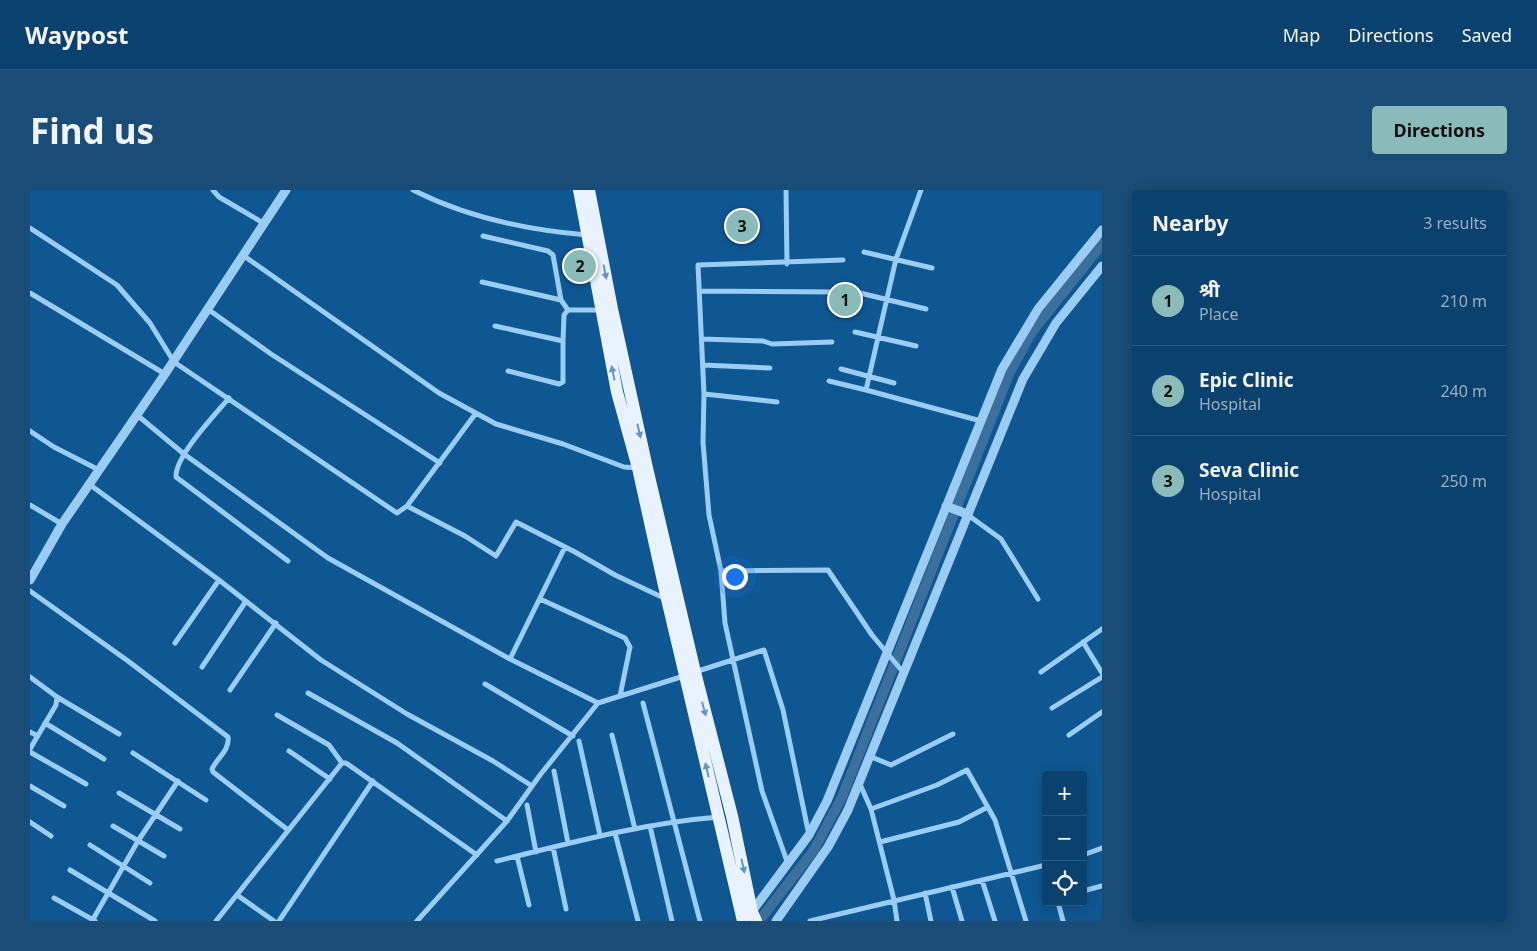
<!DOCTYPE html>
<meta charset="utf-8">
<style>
:root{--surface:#0b416e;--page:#194c76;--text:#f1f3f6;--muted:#9aafc2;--line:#2b5a81;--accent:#8bbbb9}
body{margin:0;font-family:"Noto Sans","Noto Sans Devanagari",sans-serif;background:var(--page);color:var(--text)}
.controls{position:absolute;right:15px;bottom:15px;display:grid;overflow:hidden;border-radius:5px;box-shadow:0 2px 12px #0003}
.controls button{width:45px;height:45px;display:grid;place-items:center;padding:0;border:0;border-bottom:1px solid var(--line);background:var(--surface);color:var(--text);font:25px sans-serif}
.you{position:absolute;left:704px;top:386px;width:18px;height:18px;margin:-12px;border:4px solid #fff;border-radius:50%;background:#1a73e8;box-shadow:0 0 0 8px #1a73e833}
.badge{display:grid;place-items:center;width:32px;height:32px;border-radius:50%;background:var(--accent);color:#111;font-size:16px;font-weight:700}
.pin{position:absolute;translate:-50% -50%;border:2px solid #fff;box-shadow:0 1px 5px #0006}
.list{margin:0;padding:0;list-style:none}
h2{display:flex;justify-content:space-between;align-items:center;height:65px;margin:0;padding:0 20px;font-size:21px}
h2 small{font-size:16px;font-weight:400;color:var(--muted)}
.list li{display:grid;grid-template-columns:32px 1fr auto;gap:15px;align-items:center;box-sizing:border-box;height:90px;padding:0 20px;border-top:1px solid var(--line)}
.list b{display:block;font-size:19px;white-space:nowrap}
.list p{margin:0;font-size:16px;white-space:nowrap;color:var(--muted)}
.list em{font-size:16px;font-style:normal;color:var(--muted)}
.icon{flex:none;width:28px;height:28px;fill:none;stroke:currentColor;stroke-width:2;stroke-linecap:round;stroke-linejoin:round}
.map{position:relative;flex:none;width:1072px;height:731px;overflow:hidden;border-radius:5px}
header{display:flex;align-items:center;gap:30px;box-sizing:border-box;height:70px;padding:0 25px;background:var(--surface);border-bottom:1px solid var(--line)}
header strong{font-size:24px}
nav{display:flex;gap:28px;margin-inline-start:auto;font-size:18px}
.intro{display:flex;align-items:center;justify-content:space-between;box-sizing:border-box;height:120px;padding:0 30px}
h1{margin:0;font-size:35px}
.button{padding:12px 22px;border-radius:5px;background:var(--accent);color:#111;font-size:18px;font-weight:700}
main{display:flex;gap:30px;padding:0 30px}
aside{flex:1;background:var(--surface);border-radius:5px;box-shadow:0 2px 12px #0003}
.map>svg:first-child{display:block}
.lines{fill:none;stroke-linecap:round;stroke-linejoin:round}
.canal{stroke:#3c6f9b;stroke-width:10}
.minor{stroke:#9bcdf4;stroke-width:5}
.tertiary{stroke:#9bcdf4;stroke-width:9}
.primary{stroke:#e8f3ff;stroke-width:12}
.oneway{fill:#6695be}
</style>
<header>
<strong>Waypost</strong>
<nav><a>Map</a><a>Directions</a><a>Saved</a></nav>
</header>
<div class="intro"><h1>Find us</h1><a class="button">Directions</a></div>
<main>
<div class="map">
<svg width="1072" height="731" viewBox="0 0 1072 731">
<rect width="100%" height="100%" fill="#0f5792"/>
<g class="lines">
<path class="canal" d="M729,731L784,660L812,607L980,182L1002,142L1072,54"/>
<path class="minor" d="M183,0L189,7L235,34
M383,0C436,27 497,40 557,45
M756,0L757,74
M891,0L866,69L836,200L951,231
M0,38L87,95L120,133L144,172L367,323L377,316L435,346L466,366L486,332L545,362L585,385L636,409
M453,46L518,61L523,65L531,110
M834,62L902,78
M214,66L409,203L466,234L533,254L594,277L608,278
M452,92L531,110L538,120
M671,101L810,102
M0,103L135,184
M830,103L896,119
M179,120L241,164L410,273
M465,136L533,151L534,125L538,120H572
M825,142L886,156
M672,149L733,151L742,154L802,152
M673,175L740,178
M811,179L864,193
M478,181L529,194L533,192V151
M799,191L836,200
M674,204L747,212
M199,208C185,225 145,266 146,287L258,371
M107,225L154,264L298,368L480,469L568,513
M0,241L24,257L69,280
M59,294L189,390L291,470L377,524L463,571L502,596
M0,315L32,334
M377,316L446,223
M938,325L971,349L1008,409
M691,381L798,380L842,445L873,482
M0,401L98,471L198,547C200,560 187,568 182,579L183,582L258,640
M510,409L595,448L600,457L590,506
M1053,452L1072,483
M145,453L189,390
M480,469L535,357
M172,477L216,411
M665,482L734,460L753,520L779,645
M1011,482L1072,439
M0,487L27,507L26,515L0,559
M455,494L543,546
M200,500L246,433
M278,503L367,553L477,631
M27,507L89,544
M613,513L670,731
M1022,518L1072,487
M247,525L299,555L312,573
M15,533L74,569
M0,542L8,546
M582,545L605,639
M1039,545L1072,522
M549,551L570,645
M259,561L300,589
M0,562L56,594
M103,563L176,610
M839,566L861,575L923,544
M524,581L538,653
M829,592L841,619L907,595L937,580L965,630L996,731
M0,596L34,616
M89,603L150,639
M497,615L506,662
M841,619L864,710L867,731
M0,632L21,646
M83,636L134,666
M620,636L642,731
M585,643L608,731
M850,652L929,632L956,618
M60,655L120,693
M523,657L536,719
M1053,665L1072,658
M487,666L499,715
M467,671C540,653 613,633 689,627
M758,674L732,601L695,433L691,381L679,325L673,252L674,204L668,75L813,70
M40,680L125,731
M952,690L965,731
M922,697L932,731
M1053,701L1072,696
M895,703L901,731
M207,705L244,731
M24,708L65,731
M1028,712L1033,731
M62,731L108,651L148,591
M186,731L312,573H316L447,665
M249,731L343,591
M387,731L477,631L510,585L568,513L654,486
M780,731L1016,675"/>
<path class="tertiary" d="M916,316L937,324
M0,390L32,334L135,184L256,0
M720,724L779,645L797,611L972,179L1008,119L1072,40
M746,731L798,657L818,620L993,189L1026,133L1072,76"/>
<path class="primary" d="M549,0L587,202L608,278L637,409L713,731
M559,0L582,119L617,278L665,482L702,626L722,722L726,731"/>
</g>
<defs><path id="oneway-solid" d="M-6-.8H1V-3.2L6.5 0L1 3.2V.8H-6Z" transform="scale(1.25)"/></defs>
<g class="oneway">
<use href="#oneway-solid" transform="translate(575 82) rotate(79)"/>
<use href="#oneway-solid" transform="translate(583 183) rotate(-102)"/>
<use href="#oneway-solid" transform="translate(609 241) rotate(77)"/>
<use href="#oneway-solid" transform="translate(674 519) rotate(75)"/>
<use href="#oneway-solid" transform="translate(677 580) rotate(-103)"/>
<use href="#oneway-solid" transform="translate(713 676) rotate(78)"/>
</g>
</svg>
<div class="controls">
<button>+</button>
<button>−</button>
<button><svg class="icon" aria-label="locate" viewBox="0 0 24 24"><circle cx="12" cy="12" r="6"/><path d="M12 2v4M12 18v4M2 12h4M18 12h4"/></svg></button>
</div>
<div class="you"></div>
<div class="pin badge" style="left:815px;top:110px">1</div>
<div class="pin badge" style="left:550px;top:76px">2</div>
<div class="pin badge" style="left:712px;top:36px">3</div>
</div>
<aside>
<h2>Nearby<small>3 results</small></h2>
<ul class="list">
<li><span class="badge">1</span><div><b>श्री</b><p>Place</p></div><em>210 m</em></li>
<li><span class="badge">2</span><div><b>Epic Clinic</b><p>Hospital</p></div><em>240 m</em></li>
<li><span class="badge">3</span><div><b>Seva Clinic</b><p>Hospital</p></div><em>250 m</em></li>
</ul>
</aside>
</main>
